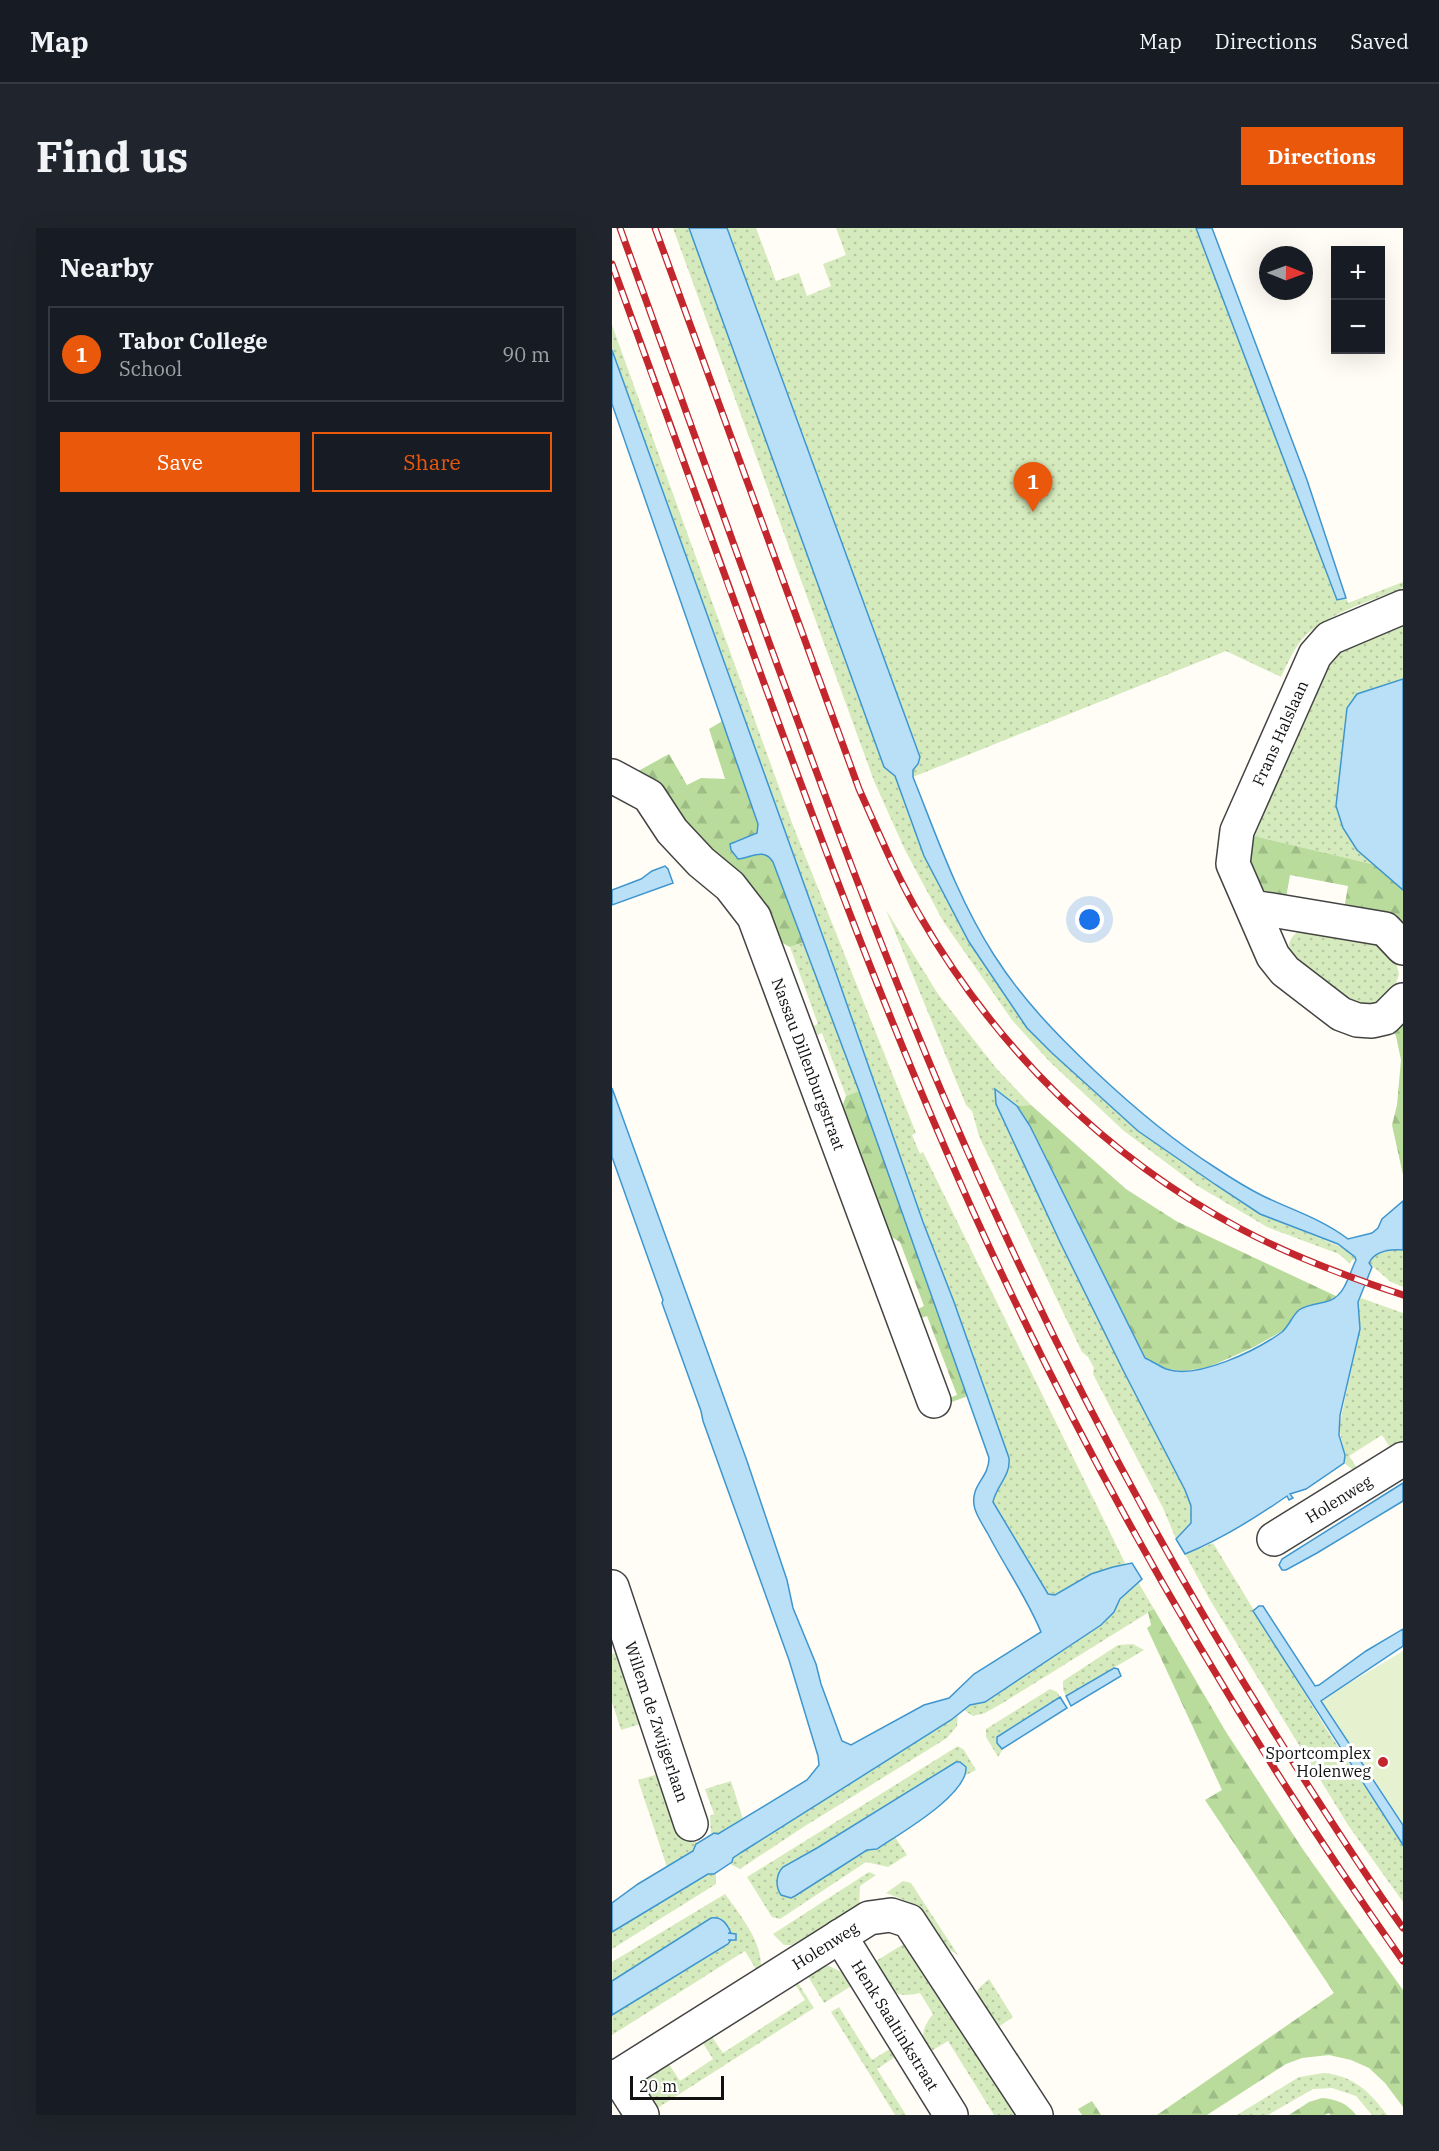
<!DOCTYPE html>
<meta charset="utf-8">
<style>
:root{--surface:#171b24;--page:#20242c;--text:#f1f3f6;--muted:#9ea1a6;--line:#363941;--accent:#ea580c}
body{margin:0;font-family:"IBM Plex Serif",serif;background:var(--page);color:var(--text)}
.controls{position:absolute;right:18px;top:18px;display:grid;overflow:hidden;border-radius:0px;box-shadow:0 6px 24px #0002}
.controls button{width:54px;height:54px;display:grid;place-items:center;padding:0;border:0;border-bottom:2px solid var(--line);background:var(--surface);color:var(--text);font:30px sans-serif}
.compass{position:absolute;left:647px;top:18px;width:54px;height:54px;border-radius:50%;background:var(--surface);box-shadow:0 6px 24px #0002;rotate:91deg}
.scale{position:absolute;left:18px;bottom:15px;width:94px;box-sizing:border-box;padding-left:6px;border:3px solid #111;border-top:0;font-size:16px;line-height:21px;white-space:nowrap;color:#111;-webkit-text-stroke:4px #fff;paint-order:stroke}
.you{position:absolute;left:478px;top:692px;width:21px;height:21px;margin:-15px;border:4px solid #fff;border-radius:50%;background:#1a73e8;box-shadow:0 0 0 9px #1a73e833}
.badge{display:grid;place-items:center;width:39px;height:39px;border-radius:50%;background:var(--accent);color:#fff;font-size:20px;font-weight:700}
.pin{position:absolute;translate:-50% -50px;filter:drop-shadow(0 2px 3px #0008)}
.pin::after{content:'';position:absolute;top:32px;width:21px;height:18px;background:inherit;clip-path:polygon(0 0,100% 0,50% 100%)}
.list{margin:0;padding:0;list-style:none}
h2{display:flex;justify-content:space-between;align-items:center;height:78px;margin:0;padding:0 24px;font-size:26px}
h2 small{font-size:20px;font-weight:400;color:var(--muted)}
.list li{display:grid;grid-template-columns:39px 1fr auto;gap:18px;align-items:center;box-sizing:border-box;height:96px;margin:0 12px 12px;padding:0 12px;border:2px solid var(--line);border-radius:0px}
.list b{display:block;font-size:22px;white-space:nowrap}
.list p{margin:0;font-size:20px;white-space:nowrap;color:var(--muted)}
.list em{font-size:20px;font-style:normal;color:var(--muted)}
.actions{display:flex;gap:12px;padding:18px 24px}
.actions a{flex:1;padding:14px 0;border:2px solid var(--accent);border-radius:0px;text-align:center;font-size:21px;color:var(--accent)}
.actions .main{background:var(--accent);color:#fff}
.map{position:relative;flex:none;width:791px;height:1887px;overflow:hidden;border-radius:0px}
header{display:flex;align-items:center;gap:36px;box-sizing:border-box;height:84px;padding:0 30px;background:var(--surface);border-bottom:2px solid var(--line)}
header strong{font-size:28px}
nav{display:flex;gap:33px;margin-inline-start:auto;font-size:21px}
.intro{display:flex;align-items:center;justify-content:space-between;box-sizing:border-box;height:144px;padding:0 36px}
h1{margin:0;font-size:42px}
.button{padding:15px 27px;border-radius:0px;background:var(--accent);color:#fff;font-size:21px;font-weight:700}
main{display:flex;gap:36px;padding:0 36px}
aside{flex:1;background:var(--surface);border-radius:0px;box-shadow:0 6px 24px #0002}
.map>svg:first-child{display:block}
.grass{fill:url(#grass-dots)}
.forest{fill:url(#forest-firs)}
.pitch{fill:#e6f2cf}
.water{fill:#b9e0f7;stroke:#3f96cf;stroke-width:1.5}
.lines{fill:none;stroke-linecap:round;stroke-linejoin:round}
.minor-casing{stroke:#444;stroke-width:36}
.minor{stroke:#fff;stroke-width:33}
.rail-casing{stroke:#c4262e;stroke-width:7}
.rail{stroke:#fff;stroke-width:4.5;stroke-dasharray:14;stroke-linecap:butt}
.poi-dot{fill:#c4262e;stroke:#fff;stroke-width:2}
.labels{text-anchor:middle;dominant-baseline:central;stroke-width:6;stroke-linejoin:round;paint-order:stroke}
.street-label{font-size:16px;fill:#111;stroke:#fff}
.poi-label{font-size:16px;fill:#111;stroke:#fff;text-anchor:end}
</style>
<header>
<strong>Map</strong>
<nav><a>Map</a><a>Directions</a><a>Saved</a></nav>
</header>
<div class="intro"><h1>Find us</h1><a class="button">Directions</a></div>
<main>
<aside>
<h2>Nearby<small></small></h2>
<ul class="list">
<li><span class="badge">1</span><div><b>Tabor College</b><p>School</p></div><em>90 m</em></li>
</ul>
<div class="actions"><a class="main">Save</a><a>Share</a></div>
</aside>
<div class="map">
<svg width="791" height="1887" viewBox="0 0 791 1887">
<defs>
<pattern id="grass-dots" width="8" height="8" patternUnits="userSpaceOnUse" patternTransform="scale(1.5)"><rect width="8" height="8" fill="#d5ebbd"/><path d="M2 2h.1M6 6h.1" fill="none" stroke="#b6c8a1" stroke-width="1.8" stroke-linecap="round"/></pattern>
<pattern id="forest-firs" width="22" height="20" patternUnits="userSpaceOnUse" patternTransform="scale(1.5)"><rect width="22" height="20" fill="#b9dc9c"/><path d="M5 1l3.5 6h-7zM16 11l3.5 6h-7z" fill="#9ebc85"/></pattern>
</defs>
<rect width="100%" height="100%" fill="#fffdf5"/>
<path class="grass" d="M61,0H77L272,538L283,548L312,628L357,714L415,800L440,825L526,903L604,957L648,986L732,1020L743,1029V1032H740L738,1036L727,1026L655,999L584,957L512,903L438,834L400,792L331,693L293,622L262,553Z
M115,0H144L164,53L187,45L195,68L219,58L211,36L234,27L224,0H584L725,372L734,370L736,375L791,354V360C759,373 722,383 695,406C683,417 676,435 669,449L614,423L301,549V542L306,536L308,528Z
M0,97L180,595L304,905L300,907L308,926L311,924L514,1337C487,1340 466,1353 443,1367L436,1366L381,1274C385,1258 399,1247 397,1230L342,1074L311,994L224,745L0,122Z
M791,395V451L745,466L735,480L724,578L745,622L764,637L638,607L720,427Z
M274,682L326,766L384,840L419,877L405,878L383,862L384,876L448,1014L512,1144L573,1262L579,1278V1295L564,1311L551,1280L481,1146L482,1140L476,1129L470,1124L367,908L360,883L354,877Z
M689,701L764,711L782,725L787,746L782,762L771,775L744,779L677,727C675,715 679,708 689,701Z
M192,714L247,863L234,868L210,805L205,807L201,798L206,796L178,719Z
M791,1022V1059L779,1054L757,1035C764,1023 778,1021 791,1022Z
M749,1070L791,1085V1222L783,1227L770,1207L737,1228L751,1249L732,1235L733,1227L727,1199L748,1101L746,1074Z
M601,1315L715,1502L791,1617V1674L736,1597L598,1372L573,1326Z
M526,1354L542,1381L389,1476L373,1485L361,1488L352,1482L358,1477L373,1474L489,1397C503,1383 510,1365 526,1354Z
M521,1416L532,1422L454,1468L451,1462V1453L506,1417Z
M11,1422L35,1494L9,1502L0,1474V1426Z
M438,1461L445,1464L448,1469L385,1509L391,1521L386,1529L374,1509V1501Z
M346,1486L345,1498L335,1510L193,1598L128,1641L118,1636L121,1630L130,1624L339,1492Z
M346,1518L352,1522L364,1542L354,1547V1541L344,1534L205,1620L171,1639L183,1668L255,1622L265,1621L283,1609L295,1627L276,1639L254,1634L168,1691L160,1689L135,1649Z
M43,1547H49L78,1610L86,1615L81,1623L55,1639L26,1552Z
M119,1553L131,1591L106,1607L99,1606L98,1588L102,1586L93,1561Z
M257,1644L264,1647L248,1658L247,1679L180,1717H172L161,1706Z
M104,1645V1656L0,1721V1704L96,1646Z
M291,1653L299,1655L346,1727L327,1715L304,1681L297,1674L274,1665Z
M113,1666C128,1687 151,1714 149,1741L145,1743L133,1723L0,1807V1787L116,1716V1711L124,1706H116L108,1691L103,1690L0,1753V1734Z
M295,1714L409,1887H382L336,1813L316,1825C308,1809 310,1800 321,1786L308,1765C278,1772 274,1759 259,1736Z
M217,1738L234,1746L241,1757L212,1775L194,1745L208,1739Z
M377,1751L401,1789L385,1800L364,1768L366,1761Z
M184,1752L202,1780L44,1881L25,1852L55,1833L68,1853L101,1831L89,1812L98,1806L111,1825L193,1772L181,1753Z
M227,1779L260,1832L281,1819L286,1827L265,1841L294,1887H283L219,1784Z
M712,1845C742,1848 758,1864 775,1887H760L744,1868L720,1860L701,1861L656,1887H625L687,1849Z"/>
<path class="forest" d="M112,492L146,596L145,605L123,613L118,618L154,627L161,634L192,714L178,719L163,711L19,547L57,526L75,557L89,550L113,551L97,501Z
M638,607L764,637L791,662V701L732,681L736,658L678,647L674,670L649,661L636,638Z
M791,789V947L780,897L785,877L789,832L784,808L779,800Z
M247,863L356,1168L337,1175L335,1171L345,1167L315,1088L309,1090L306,1081L312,1078L288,1014L273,1005L228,885L234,868Z
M419,877L514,961L564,993L724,1068L717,1073L697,1077L681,1089L672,1102L642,1119L597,1139L572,1143L555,1141L533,1130L418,898L405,878Z
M542,1381L614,1504L692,1623L791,1762V1879L773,1855L757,1840L739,1832L717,1827L690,1830L674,1836L595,1887H545L722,1765L593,1572L610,1562L535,1400L539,1397L536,1384Z
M710,1870C724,1871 735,1875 744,1887H718L717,1885L713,1887H677L697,1874Z
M480,1873L489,1887H470L466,1881Z"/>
<path class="pitch" d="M791,1423V1595L709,1472Z"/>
<path class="water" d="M77,0H115L308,529L306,536L301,542V549C325,609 346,671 382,727C410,771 445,807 483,843C521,879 560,912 604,940C619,950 635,960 651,968C680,982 710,991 736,1011L760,1005L766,1000L770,991L791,973V1022C778,1021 763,1023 757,1035L760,1039L746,1074L748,1101L728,1187L727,1207L733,1227L732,1235L694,1261L678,1266L681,1270L677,1272L675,1268C642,1291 610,1311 573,1326L564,1311L579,1295V1278L573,1262L512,1144L448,1014L384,876L383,861L405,878L418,898L533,1130C540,1133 547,1138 554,1141C585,1152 645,1122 670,1104C677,1098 680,1088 687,1082C694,1077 704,1076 713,1074C733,1070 736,1048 744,1032L743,1029L726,1016L648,986L604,957L526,903L440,825L415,800L357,714L312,628L283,548L272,539Z
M584,0H600L695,252L734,370L725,372Z
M0,122L224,745L311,994L342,1074L397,1230C399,1248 384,1258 381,1274L436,1366L443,1367L479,1346L501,1339L520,1335L530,1351L508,1371L502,1384L489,1397L373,1474L358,1477L339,1492L130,1624L121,1630L120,1634L102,1646H96L0,1704V1675L26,1656L81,1623L84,1616L102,1605L106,1606L195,1552L207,1537L206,1528L177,1432L91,1193L89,1183L50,1075L51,1072L0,929V860L135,1233L175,1352L181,1380L204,1436L209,1456L230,1513L239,1517L312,1477L337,1470L362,1446L429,1404C415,1370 393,1339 376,1306C371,1297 363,1286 362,1277C359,1256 377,1250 377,1230L247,863L161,634C152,619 139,630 126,631L119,622L118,616L145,605L146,596L0,176Z
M791,451V662L745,622L731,600L724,578L735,480L745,466Z
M53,638L56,641L61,655L0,677V662L29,651L40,643Z
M791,1255V1273L705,1325L674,1342H670L667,1337L670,1331Z
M647,1378H651L703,1458L707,1457L754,1423L791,1401V1418L709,1473L791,1597V1617L641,1383Z
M502,1440L506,1441L509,1448L459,1478L454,1468Z
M448,1469L455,1480L390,1521L385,1515V1509Z
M344,1534H348L354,1539C356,1567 287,1606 265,1621L255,1622L183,1668L179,1670L169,1667C163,1658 164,1646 171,1639L205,1620Z
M99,1690C110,1688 115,1696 119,1705H116L124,1706V1712H116H119L116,1716L0,1787V1753Z"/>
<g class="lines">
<g class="minor-casing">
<g id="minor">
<path d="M791,379L718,410L703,427L625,603L621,636L661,728L673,743L729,786L745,792L760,793L773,790L791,772"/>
<path id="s1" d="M0,548L37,568L60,603L89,634L118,658L142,689L322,1173"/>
<path d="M641,679L773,701L791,720"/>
<path id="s2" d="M662,1311L791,1231"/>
<path id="s3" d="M0,1359L79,1596"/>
<path id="s4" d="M228,1708L339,1887"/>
<path d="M5,1848L30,1887"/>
<path id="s5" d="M0,1852L257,1690L279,1687L297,1693L424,1887"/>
</g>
</g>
<use href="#minor" class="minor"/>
<g class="rail-casing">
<path id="rail" d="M8,0C58,139 108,278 158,417C213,568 268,719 331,867C432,1104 552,1334 692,1551C724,1601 756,1651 791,1700
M43,0L247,561C266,603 284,647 308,688C384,820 493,928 627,1000C679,1028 736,1049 791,1067
M0,36C49,172 98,308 148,444C221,645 296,846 387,1040C501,1283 637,1514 791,1733"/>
</g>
<use href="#rail" class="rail"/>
</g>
<circle class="poi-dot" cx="771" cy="1534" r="6"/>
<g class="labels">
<g class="street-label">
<text transform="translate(668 505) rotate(-66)">Frans Halslaan</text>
<text stroke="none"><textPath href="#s1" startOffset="360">Nassau Dillenburgstraat</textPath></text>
<text stroke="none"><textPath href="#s2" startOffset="76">Holenweg</textPath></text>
<text stroke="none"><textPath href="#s3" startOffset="142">Willem de Zwijgerlaan</textPath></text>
<text stroke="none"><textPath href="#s5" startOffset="252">Holenweg</textPath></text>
<text stroke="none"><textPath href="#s4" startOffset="105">Henk Saaltinkstraat</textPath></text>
</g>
<g class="poi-label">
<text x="759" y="1525">Sportcomplex<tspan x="759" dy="18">Holenweg</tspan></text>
</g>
</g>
</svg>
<div class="controls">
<button>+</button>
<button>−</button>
</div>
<svg class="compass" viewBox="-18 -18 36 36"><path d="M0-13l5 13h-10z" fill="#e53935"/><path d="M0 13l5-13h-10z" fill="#9ea1a6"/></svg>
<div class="scale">20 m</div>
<div class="you"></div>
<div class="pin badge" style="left:421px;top:284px">1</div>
</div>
</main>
